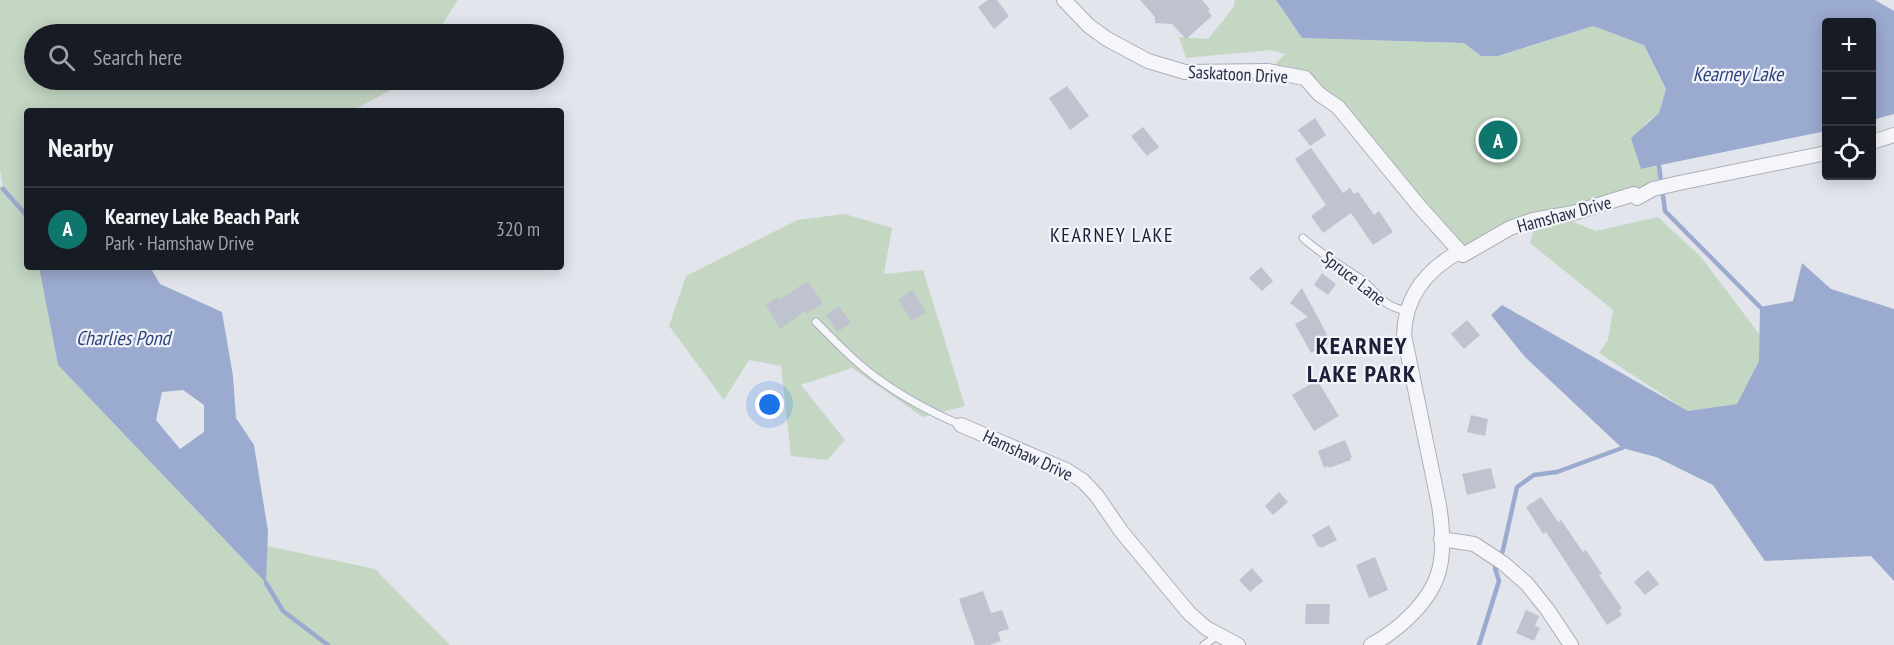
<!DOCTYPE html>
<meta charset="utf-8">
<style>
:root{--surface:#171b24;--page:#20242c;--text:#f1f3f6;--muted:#9ea1a6;--line:#363941;--accent:#0f766e}
body{margin:0;font-family:"PT Sans Narrow",sans-serif;background:var(--page);color:var(--text)}
.controls{position:absolute;right:18px;top:18px;display:grid;overflow:hidden;border-radius:6px;box-shadow:0 3px 15px #0003}
.controls button{width:54px;height:54px;display:grid;place-items:center;padding:0;border:0;border-bottom:2px solid var(--line);background:var(--surface);color:var(--text);font:30px sans-serif}
.you{position:absolute;left:770px;top:405px;width:21px;height:21px;margin:-15px;border:4px solid #fff;border-radius:50%;background:#1a73e8;box-shadow:0 0 0 9px #1a73e833}
.badge{display:grid;place-items:center;width:39px;height:39px;border-radius:50%;background:var(--accent);color:#fff;font-size:20px;font-weight:700}
.pin{position:absolute;translate:-50% -50%;border:3px solid #fff;box-shadow:0 2px 6px #0006}
.list{margin:0;padding:0;list-style:none}
h2{display:flex;justify-content:space-between;align-items:center;height:78px;margin:0;padding:0 24px;font-size:26px}
h2 small{font-size:20px;font-weight:400;color:var(--muted)}
.list li{display:grid;grid-template-columns:39px 1fr auto;gap:18px;align-items:center;box-sizing:border-box;height:84px;padding:0 24px;border-top:2px solid var(--line)}
.list b{display:block;font-size:22px;white-space:nowrap}
.list p{margin:0;font-size:20px;white-space:nowrap;color:var(--muted)}
.list em{font-size:20px;font-style:normal;color:var(--muted)}
.icon{flex:none;width:33px;height:33px;fill:none;stroke:currentColor;stroke-width:2;stroke-linecap:round;stroke-linejoin:round}
.map{position:relative;flex:none;width:1894px;height:645px;overflow:hidden}
.search{position:absolute;background:var(--surface);box-shadow:0 3px 15px #0003;left:24px;top:24px;width:540px;height:66px;display:flex;align-items:center;gap:15px;box-sizing:border-box;padding:0 21px;border-radius:33px;color:var(--muted);font-size:22px}
.panel{position:absolute;background:var(--surface);box-shadow:0 3px 15px #0003;left:24px;top:108px;width:540px;height:162px;border-radius:6px}
.map>svg:first-child{display:block}
.green{fill:#c4d7c3}
.water{fill:#9babcf;fill-rule:evenodd}
.lines{fill:none;stroke-linecap:round;stroke-linejoin:round}
.stream{stroke:#9babcf;stroke-width:4.5}
.building{fill:#bfc2cf}
.service-casing{stroke:#abaeba;stroke-width:9}
.minor-casing{stroke:#abaeba;stroke-width:16}
.service{stroke:#f6f6fa;stroke-width:7}
.minor{stroke:#f6f6fa;stroke-width:14}
.labels{text-anchor:middle;dominant-baseline:central;stroke-width:4.5;stroke-linejoin:round;paint-order:stroke}
.street-label{font-size:18px;fill:#292e46;stroke:#f3f4f9}
.water-label{font-size:20px;font-style:italic;fill:#2f447e;stroke:#f3f4f9}
.neighbourhood-label{font-size:20px;letter-spacing:1.5px;fill:#1b1f37;stroke:#f3f4f9}
.district-label{font-size:24px;font-weight:bold;letter-spacing:1.5px;fill:#1b1f37;stroke:#f3f4f9}
</style>
<div class="map">
<svg width="1894" height="645" viewBox="0 0 1894 645">
<rect width="100%" height="100%" fill="#e3e5ec"/>
<path class="green" d="M0,0H458L436,34H34V80H407L405,82L352,111H27V267H39L58,365L265,582L267,546L375,569L450,645H0V186L3,188L0,169Z
M1235,0H1276L1302,38L1464,43L1499,56L1593,26L1644,45L1666,89L1659,113L1645,124L1641,169L1659,166L1662,189L1552,217L1463,255L1319,94L1287,75L1268,71L1285,54L1270,50L1186,58L1179,37L1208,39L1233,8Z
M845,214L892,228L884,274L923,270L965,406L923,417L852,368L801,385L845,440L827,460L791,456L781,366L749,360L724,400L669,326L686,276L797,220Z
M1658,217L1701,257L1760,335L1759,361L1738,404L1688,411L1599,353L1608,340L1613,310L1530,243L1536,224L1564,218L1596,231Z"/>
<path class="water" d="M1276,0H1875L1894,11V114L1872,120V22H1826V131L1641,169L1631,138L1659,113L1666,89L1644,45L1593,26L1498,56H1481L1464,43L1302,38Z
M1802,263L1831,289L1894,309V581L1871,556L1765,561L1713,485L1656,457L1622,448L1525,357L1491,315L1502,305L1688,411L1737,404L1759,361L1760,307L1793,301Z
M39,267H150L160,284L222,312L233,376L236,418L254,445L268,531L266,583L58,365ZM183,390L204,405V432L180,449L156,420L162,392Z"/>
<g class="lines">
<path class="stream" d="M1659,166L1665,211L1760,307
M3,189L27,216
M266,583L283,611L328,645
M1479,645L1499,581L1495,568L1503,550L1517,487L1534,475L1557,472L1622,448"/>
</g>
<path class="building" d="M988,0H997L1009,16L994,29L978,7Z
M1140,0H1202L1210,9L1208,11L1212,16L1186,39L1172,24L1155,23V17Z
M1067,86L1089,116L1070,130L1049,98Z
M1315,118L1326,135L1310,146L1298,130Z
M1143,127L1159,147L1147,156L1131,136Z
M1311,148L1343,193L1350,188L1354,194L1358,192L1374,215L1379,211L1393,232L1373,245L1351,213L1323,233L1311,216L1326,205L1295,159Z
M1261,267L1273,281L1262,291L1249,278Z
M1322,273L1336,284L1328,295L1314,285Z
M807,281L823,303L807,314L805,311L780,329L766,305L778,297L780,300Z
M1302,288L1331,342L1311,353L1295,324L1308,317L1290,303Z
M912,290L926,312L912,321L898,300Z
M839,306L851,323L837,332L826,315Z
M1467,320L1480,335L1464,349L1451,334Z
M1317,380L1339,416L1314,431L1292,395Z
M1471,415L1488,419L1485,436L1467,432Z
M1345,440L1352,457L1350,458L1351,460L1329,468L1328,466L1324,468L1318,451Z
M1491,468L1496,488L1467,495L1462,474Z
M1279,492L1288,502L1273,515L1265,506Z
M1541,497L1558,522L1561,520L1583,552L1586,550L1602,574L1599,575L1622,608L1619,610L1622,615L1607,625L1546,532L1543,534L1526,507Z
M1329,525L1337,540L1321,548L1320,546L1318,547L1312,535Z
M1375,557L1388,590L1369,598L1356,565Z
M1252,568L1263,581L1250,592L1239,580Z
M1648,570L1659,584L1645,595L1634,582Z
M983,591L991,613L1002,610L1009,629L998,632L1001,641L990,645H975L959,599Z
M1306,604H1330L1329,624H1305Z
M1526,610L1539,616L1535,626L1540,628L1534,641L1516,633Z"/>
<g class="lines">
<g class="service-casing">
<path id="service" d="M1303,238C1320,253 1339,265 1358,277C1379,291 1378,306 1408,311
M816,322C832,338 847,354 864,368C893,392 926,410 961,425
M1204,645L1218,635"/>
</g>
<g class="minor-casing">
<path id="minor" d="M1064,0L1089,26L1107,39L1148,61L1185,72L1268,71L1305,78L1319,94L1338,107L1419,206L1463,255
M1872,142L1894,135
M961,425L1066,470L1083,481L1097,496L1121,531L1189,613L1206,628L1238,645
M1441,539L1474,544L1503,563L1527,584L1547,609L1571,645
M1371,645C1399,630 1434,599 1440,566C1444,547 1442,524 1439,505L1404,335C1405,297 1426,270 1459,252L1463,255L1510,228L1533,220L1573,213L1634,194L1637,198L1653,189L1679,183L1826,153"/>
</g>
<use href="#service" class="service"/>
<use href="#minor" class="minor"/>
</g>
<g class="labels">
<g class="street-label">
<text transform="translate(1238 74) rotate(3)">Saskatoon Drive</text>
<text transform="translate(1564 214) rotate(-15)">Hamshaw Drive</text>
<text transform="translate(1354 278) rotate(38)">Spruce Lane</text>
<text transform="translate(1028 455) rotate(25)">Hamshaw Drive</text>
</g>
<g class="water-label">
<text x="1738" y="74">Kearney Lake</text>
<text x="123" y="338">Charlies Pond</text>
</g>
<g class="neighbourhood-label">
<text x="1112" y="235">KEARNEY LAKE</text>
</g>
<g class="district-label">
<text x="1362" y="345">KEARNEY<tspan x="1362" dy="28">LAKE PARK</tspan></text>
</g>
</g>
</svg>
<div class="controls">
<button>+</button>
<button>−</button>
<button><svg class="icon" aria-label="locate" viewBox="0 0 24 24"><circle cx="12" cy="12" r="6"/><path d="M12 2v4M12 18v4M2 12h4M18 12h4"/></svg></button>
</div>
<div class="you"></div>
<div class="pin badge" style="left:1498px;top:140px">A</div>
<div class="search"><svg class="icon" aria-label="search" viewBox="0 0 24 24"><circle cx="10" cy="10" r="6"/><path d="M15 15l6 6"/></svg>Search here</div>
<section class="panel">
<h2>Nearby<small></small></h2>
<ul class="list">
<li><span class="badge">A</span><div><b>Kearney Lake Beach Park</b><p>Park · Hamshaw Drive</p></div><em>320 m</em></li>
</ul>
</section>
</div>
